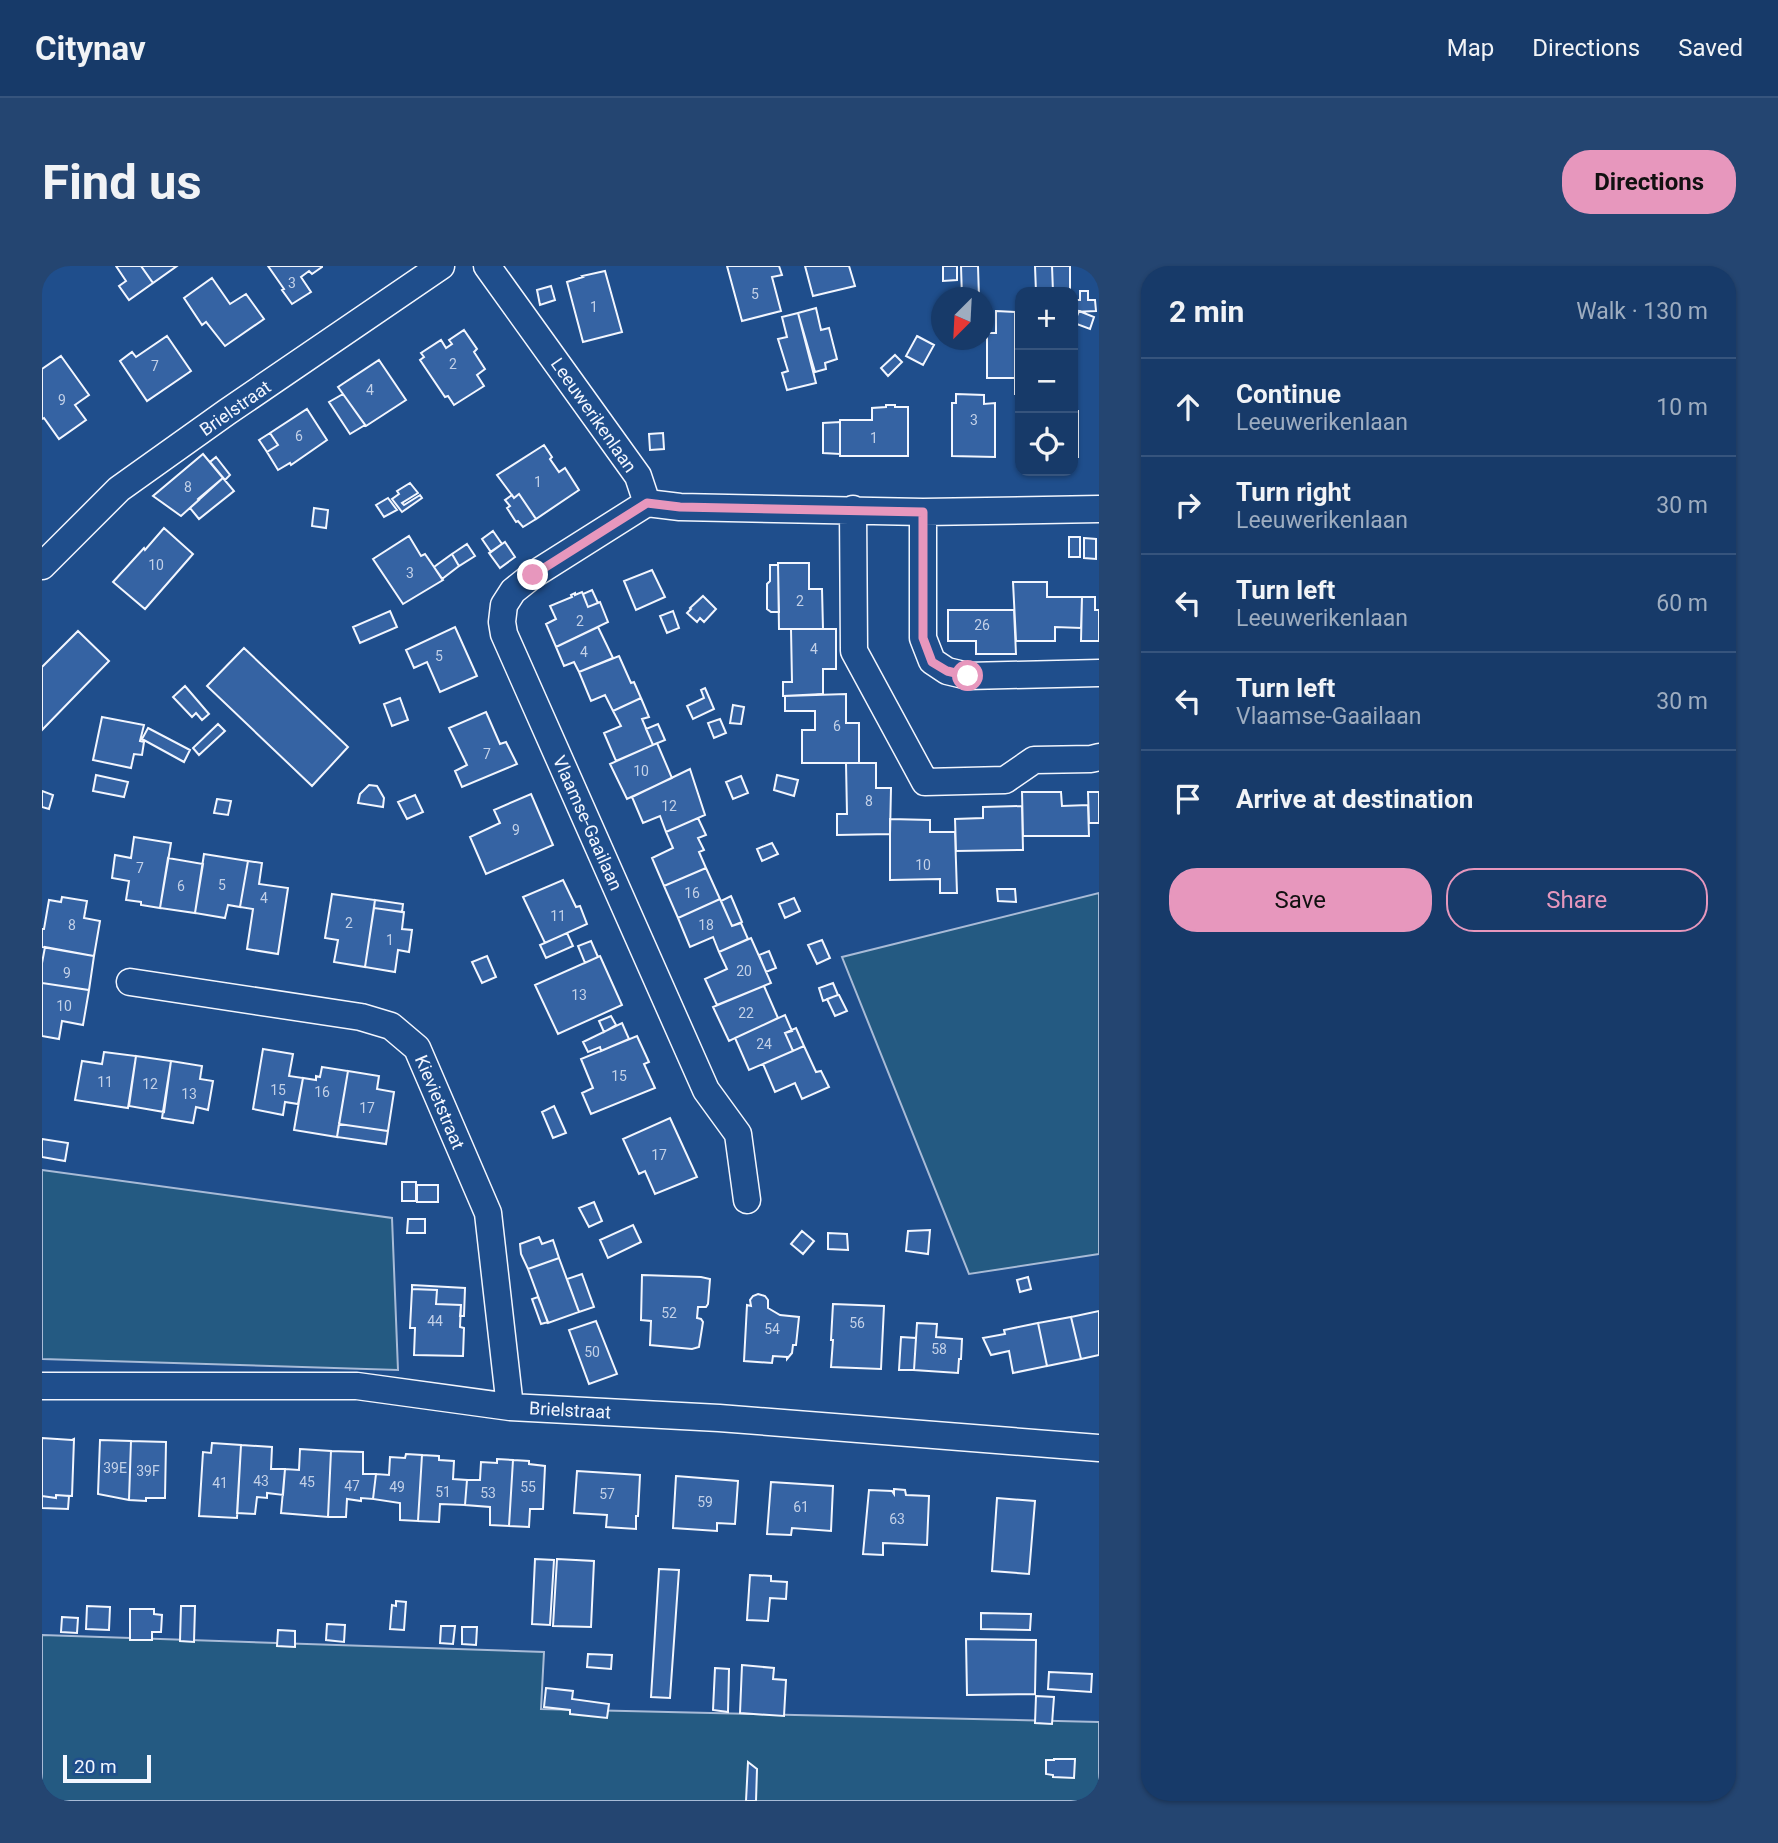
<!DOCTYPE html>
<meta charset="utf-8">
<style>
:root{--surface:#173a69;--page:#244571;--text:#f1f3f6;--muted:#9eadc0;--line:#36547d;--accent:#e797bd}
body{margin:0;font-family:Roboto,sans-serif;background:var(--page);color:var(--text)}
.controls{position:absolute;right:21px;top:21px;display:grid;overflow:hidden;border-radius:14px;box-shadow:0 2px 5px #0004}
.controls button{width:63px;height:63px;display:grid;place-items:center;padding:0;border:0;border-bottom:2px solid var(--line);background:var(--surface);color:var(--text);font:35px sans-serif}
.compass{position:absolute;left:889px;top:21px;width:63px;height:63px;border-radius:50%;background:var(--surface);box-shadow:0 2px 5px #0004;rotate:204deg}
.scale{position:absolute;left:21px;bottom:18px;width:88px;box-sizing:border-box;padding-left:7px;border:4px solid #f2f6ff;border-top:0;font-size:19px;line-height:24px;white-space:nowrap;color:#f2f6ff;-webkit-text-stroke:5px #1f4e8c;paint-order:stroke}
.stop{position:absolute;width:21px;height:21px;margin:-16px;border:5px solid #e797bd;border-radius:50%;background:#fff}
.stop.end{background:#e797bd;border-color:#fff;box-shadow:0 2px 7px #0008}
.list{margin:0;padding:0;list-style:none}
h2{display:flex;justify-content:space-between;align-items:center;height:91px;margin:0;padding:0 28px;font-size:30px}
h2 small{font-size:23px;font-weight:400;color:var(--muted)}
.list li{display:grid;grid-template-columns:46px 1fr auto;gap:21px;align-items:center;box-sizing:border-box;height:98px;padding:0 28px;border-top:2px solid var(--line)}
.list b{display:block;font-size:26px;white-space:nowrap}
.list p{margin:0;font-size:23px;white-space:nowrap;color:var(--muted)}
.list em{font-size:23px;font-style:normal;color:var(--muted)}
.actions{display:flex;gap:14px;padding:21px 28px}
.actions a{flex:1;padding:16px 0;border:2px solid var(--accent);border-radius:28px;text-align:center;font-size:24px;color:var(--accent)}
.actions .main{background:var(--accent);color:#111}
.icon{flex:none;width:38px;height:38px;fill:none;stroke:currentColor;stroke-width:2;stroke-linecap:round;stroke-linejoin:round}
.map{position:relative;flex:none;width:1057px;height:1535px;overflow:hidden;border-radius:28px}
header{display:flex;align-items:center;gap:42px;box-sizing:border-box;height:98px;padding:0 35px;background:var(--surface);border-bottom:2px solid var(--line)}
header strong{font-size:33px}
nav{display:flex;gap:38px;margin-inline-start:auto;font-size:24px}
.intro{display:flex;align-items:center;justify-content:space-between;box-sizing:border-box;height:168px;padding:0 42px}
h1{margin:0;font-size:49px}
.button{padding:18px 32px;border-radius:28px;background:var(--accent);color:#111;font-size:24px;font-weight:700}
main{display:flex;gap:42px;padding:0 42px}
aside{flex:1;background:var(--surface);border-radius:28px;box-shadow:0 2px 5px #0004}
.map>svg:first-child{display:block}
.green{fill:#245a82;stroke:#a8bbd7;stroke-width:2}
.building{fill:#3563a3;stroke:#f2f6ff;stroke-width:2}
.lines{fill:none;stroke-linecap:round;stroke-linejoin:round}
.minor-casing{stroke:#f2f6ff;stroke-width:29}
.minor{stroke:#1f4e8c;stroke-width:26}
.route{stroke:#e797bd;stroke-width:9}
.labels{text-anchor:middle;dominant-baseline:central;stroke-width:5;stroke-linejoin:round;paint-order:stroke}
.number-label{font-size:14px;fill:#c3d1e8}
.street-label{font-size:18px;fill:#f2f6ff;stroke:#1f4e8c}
</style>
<header>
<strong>Citynav</strong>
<nav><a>Map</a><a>Directions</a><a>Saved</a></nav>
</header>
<div class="intro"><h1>Find us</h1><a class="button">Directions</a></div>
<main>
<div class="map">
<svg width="1057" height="1535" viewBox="0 0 1057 1535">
<rect width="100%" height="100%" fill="#1f4e8c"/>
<path class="green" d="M1057,627V988L927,1008L800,691Z
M0,904L350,952L356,1104L0,1093Z
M0,1369L502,1386L499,1443L1057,1456V1535H0Z"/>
<path class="building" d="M74,0H99L111,17L87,34L77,20L84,15Z
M99,0H135L111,17Z
M226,0H280V1L270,8L267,5L259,11L269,26L250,38L240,24L242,23Z
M685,0H737L740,9L730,11L739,45L700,55Z
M763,0H807L813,20L771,30Z
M901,0H915V14L901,15Z
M919,0H936L937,32H920Z
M993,0H1010L1011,26H994Z
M1010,0H1028V26H1011Z
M563,5L580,66L541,76L525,16L541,11L540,10Z
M170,12L188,38L204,28L222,53L183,80L164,56L160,59L142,32Z
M509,20L513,34L498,39L495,24Z
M1038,25H1046V34H1053L1054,45L1031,46V34H1038Z
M774,42L779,64L787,62L795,93L783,97L784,103L773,106L756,47Z
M954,45L973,46V112H945V67H954Z
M1037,45L1052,51L1048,63L1032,57Z
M756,47L774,117L745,124L740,107L746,105L736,73L745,71L740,51Z
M422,64L435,83L432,86L443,103L435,109L442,120L412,139L406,130L403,131L378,94L382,91L379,87L399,74L404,82L410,78L407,74Z
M125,70L149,105L105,135L78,95L90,86L94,91Z
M875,70L892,79L881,99L864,90Z
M973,88H978V128H973Z
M853,89L860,96L846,110L839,102Z
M19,90L47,129L33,139L44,154L17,173L2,152L0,153V103Z
M337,94L364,134L324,160L296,121Z
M301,128L323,159L308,168L287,136Z
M914,128L942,129V138L953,137V191L910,190V137H914Z
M844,139H853V141H866V190H798V154H830V142L844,141Z
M1031,139L1034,145H1036V191H1031Z
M265,143L285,174L249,199L248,197L236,204L225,186L236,179L228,167Z
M798,156V188L781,187V157Z
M228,167L236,179L225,186L217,174Z
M621,167L622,183L608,184L607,168Z
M502,179L510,191L508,193L517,206L523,202L537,224L494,253L477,228L472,232L455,209Z
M161,188L181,212L139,250L111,230Z
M174,191L188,209L183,214L168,196Z
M181,212L192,225L157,253L148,242L157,234L156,233Z
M368,217L376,227L360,237L362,239L378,229L380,232L360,246L350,233L357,228L355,225Z
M477,228L494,253L481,261L476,255L474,256L465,242L468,240L463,234L470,229L472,232Z
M346,232L355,244L342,251L334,239Z
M272,242L286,244L284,262L270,260Z
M122,262L151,288L103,343L71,316L102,282L103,284Z
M451,265L460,278L449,286L440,273Z
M367,270L379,290L383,288L401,314L361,338L331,293Z
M1027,271H1038V291H1027Z
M1042,272L1054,273V293L1042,292Z
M463,276L473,291L458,302L447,287Z
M425,278L433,290L417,300L410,288Z
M410,288L417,300L400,313L392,301Z
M736,297H767V323H780L781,363H737Z
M728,299H736L737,346H729L725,343V318L728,315Z
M610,304L623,331L594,344L582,315Z
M971,316H1005V331H1040L1039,362L1013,361V375H974Z
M550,324L556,337L546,341L541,328Z
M540,326L546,341L558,336L566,356L514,381L504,358L514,353L508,340L530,331L529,329L533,327V329Z
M661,330L674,343L662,356L658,352L655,356L645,347L649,343L648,342Z
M1040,331H1053V344H1057V375H1039Z
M906,344H972L974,388H934V375H906Z
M348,345L355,361L318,377L311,361Z
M631,345L637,362L625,367L618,350Z
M413,361L435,410L398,426L385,396L372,402L364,384Z
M556,361L571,392L537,406L532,396L522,400L514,381Z
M749,363H794V403H781V428L741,430V416H750Z
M36,365L67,395L0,464V401Z
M202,382L306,481L270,520L165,420Z
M577,390L589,417L592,416L599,432L571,445L563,429L549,435L537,406Z
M143,420L167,448L160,454L154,447L150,451L131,431Z
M663,422L672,443L651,453L645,440L662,432L659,424Z
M804,428V457H817V497H760V464H773V445H743V430Z
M358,432L366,454L350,460L342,438Z
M599,432L607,451L600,453L611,479L574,495L562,467L579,460L571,445Z
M691,439L702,441L699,458L688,457Z
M444,446L458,478L464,476L475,498L420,521L413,505L425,499L407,462Z
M60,451L102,459L98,475L102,476L100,489L92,488L89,502L51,494Z
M678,453L684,467L672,472L666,457Z
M176,458L183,465L157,489L151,482Z
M616,458L623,474L611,479L604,463Z
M106,462L148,484L142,496L100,473Z
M615,477L630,512L585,533L568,498Z
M804,497H834V522H849L848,568L795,569V548H805Z
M648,503L663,549L624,566L618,550L601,557L590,531Z
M54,509L86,516L82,531L51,525Z
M735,509L756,514L752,530L732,524Z
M699,510L706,527L691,533L684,516Z
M327,519L335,520L342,532L341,541L316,537L318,528Z
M0,525L11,529L7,543L0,541Z
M980,526H1019L1020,540L1046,539L1047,570H981Z
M1046,526H1057V557H1047Z
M489,528L511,579L444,608L428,571L458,557L452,544Z
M373,529L381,546L365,553L356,536Z
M175,533L189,535L186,549L172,547Z
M980,540L981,584L914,585L913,553L941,552V541Z
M656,552L664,569L656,572L662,584L657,586L664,602L622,620L610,592L631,582L624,566Z
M848,553L888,554V566H913L915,627H898V613L848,614Z
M92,571L129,577L118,642L99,639V636L84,634L87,615L70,612L73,589L89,592Z
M730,577L736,588L720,595L715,583Z
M162,588L206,595L198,641L186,639L183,652L153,647Z
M126,592L161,598L153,647L118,642Z
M206,595L220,597L217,618L246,622L236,688L205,683L211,643L198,641Z
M664,602L678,633L636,652L622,620Z
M521,614L534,641L538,640L545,658L503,677L481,631Z
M955,623H973L974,636L956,635Z
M290,628L333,634L323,701L292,696L296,674L283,672Z
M689,630L700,656L690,660L679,635Z
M20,631L45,635L42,652L58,655L52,690L0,681V663H2L7,634L19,636Z
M752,632L758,645L743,652L737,638Z
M678,633L690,660L699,657L706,673L677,686L671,671L648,681L636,652Z
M333,634L361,638L360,646L332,642Z
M332,642L362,646L360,663L370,664L367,686L356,684L353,706L323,701Z
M525,667L531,680L504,692L498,679Z
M709,672L729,717L675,739L663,713L685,703L677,686Z
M780,674L788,692L775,698L766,679Z
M549,675L556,691L543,697L536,680Z
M3,681L52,690L47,724L0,717V697Z
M727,685L734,702L724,706L717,689Z
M445,690L454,711L440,717L430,696Z
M558,690L580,739L516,768L493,719Z
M0,717L47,724L41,759L20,755L17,773L0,770Z
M791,717L796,729L781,735L777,722Z
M722,720L736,752L687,775L671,741Z
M796,729H797L805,745L793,750L785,733Z
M743,749L750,765L743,767L751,785L707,804L693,772Z
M569,750L574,759L562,766L557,755Z
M580,757L587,773L559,785L558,781L546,786L541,776Z
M754,762L762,780L751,785L743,767Z
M595,770L607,796L602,798L613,822L549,848L540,827L551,822L539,793Z
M762,780L774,806L779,805L787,821L760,833L753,817L733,826L721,798Z
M221,783L251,788L247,810L261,812L256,838L243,836L241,849L211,843Z
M62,786L94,790L86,842L33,834L40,795L60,798Z
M94,790L129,795L122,846L87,840Z
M129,795L160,800L158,813L171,815L166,844L154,841L151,857L120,852Z
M280,801L306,805L295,871L252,864L261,812L274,814V810L278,811Z
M306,805L337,810L335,823L352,826L346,865L297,858Z
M512,840L524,867L511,872L500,846Z
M628,852L655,911L613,928L603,905L597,908L581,873Z
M297,858L346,865L344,878L295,871Z
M0,873L26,877L23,895L0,891Z
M360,916H374V935H360Z
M375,919H396V936H375Z
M552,936L560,955L547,961L537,942Z
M366,953H383V967H365Z
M591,959L599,976L566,992L558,974Z
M888,964L886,988L864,985L866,965Z
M760,965L772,975L761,988L749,978Z
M786,967L805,968L806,984L786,983Z
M497,971L500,978L511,974L517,992L486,1003L479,988L478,978Z
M517,992L537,1046L506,1057L486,1003Z
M540,1008L552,1041L537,1046L525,1013Z
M600,1009L659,1011L668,1013L666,1038L664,1041H656L655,1052L659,1053L661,1056L657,1081L650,1083L608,1079L609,1055L599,1054Z
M986,1011L989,1023L978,1026L975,1014Z
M370,1019L423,1022L422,1050H418L419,1039L394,1038L395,1024L370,1023Z
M370,1023L395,1024L394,1038L419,1039L418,1061L422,1062L421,1090L372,1089L373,1062H368Z
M716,1028L723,1030L726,1034V1042L738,1049L757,1051L754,1079H751L750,1087L745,1093V1091L731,1090L730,1097L702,1095L705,1039L709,1040L708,1034L711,1030Z
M496,1031L506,1056L499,1058L490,1033Z
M791,1038L842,1040L839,1103L789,1101L791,1074H789Z
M1057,1045V1089L1039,1093L1029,1051Z
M1029,1051L1039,1093L1005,1100L996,1057Z
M554,1055L575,1108L547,1118L527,1064Z
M875,1057L895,1058L894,1071L920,1073L919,1093H917L916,1107L872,1104Z
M996,1057L1005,1100L971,1107L967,1085L949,1089L941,1072L963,1068L962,1064Z
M859,1071L874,1072L872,1104H857Z
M0,1172L30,1174L32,1173L30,1230L14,1229V1232L0,1230Z
M58,1174L89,1175L87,1234L56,1228Z
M89,1175L124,1176L123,1232H104V1235L87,1234Z
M170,1177L199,1179L195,1252L157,1250L161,1186L169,1187Z
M199,1179L230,1181L229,1203H243L241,1229L225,1227V1232L215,1231L213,1248L195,1247Z
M258,1183L289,1185L286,1251L239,1247L243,1203L257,1204Z
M289,1185L321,1186V1208H334L331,1233L319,1232V1235L305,1233L304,1251H286Z
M364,1188L380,1189L376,1255L358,1254V1237L331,1233L334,1208L347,1209L348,1191L363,1192Z
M380,1189L397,1190V1194L412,1195L411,1213L425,1214L423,1239L398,1238L397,1256L376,1255Z
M455,1193L471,1194L467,1260L448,1259V1241L423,1239L425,1214H438L439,1196L455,1197Z
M471,1194L487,1195V1198L503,1200L501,1243H488L487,1261L467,1260Z
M535,1205L598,1209L596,1250H594V1263L564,1261L565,1249L532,1247Z
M634,1210L696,1215L693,1258L675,1257V1265L631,1262Z
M729,1216L791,1220L789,1265L750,1262L749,1269L725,1268Z
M852,1223L863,1224L864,1229L887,1230L885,1279L841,1277V1289L821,1288L827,1224L850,1225L852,1228Z
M14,1229L27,1230L26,1243L0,1242V1230L14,1232Z
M955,1232L993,1235L987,1308L950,1305Z
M493,1293L512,1294L508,1359L490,1358Z
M515,1293L552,1295L549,1361L511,1360Z
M617,1303L637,1304L628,1432L609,1431Z
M708,1309L729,1310V1315L745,1316L744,1333L728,1332L726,1355L705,1354Z
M354,1335L364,1336L362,1364L348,1363L350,1339L354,1340Z
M45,1340L68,1341L67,1364L44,1363Z
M139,1340H153L152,1376L138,1375Z
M88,1343H112V1348L120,1349L119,1366H110V1374H88Z
M939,1347L989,1348L988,1364L939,1363Z
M20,1351L36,1352L35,1367L19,1366Z
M285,1358L303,1359L302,1376L284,1374Z
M399,1360H413L411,1378L398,1377Z
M420,1361H435L434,1379L420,1378Z
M236,1364L253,1365V1381L235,1380Z
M924,1373L994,1374L993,1428L925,1429Z
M546,1388L570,1389L569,1403L545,1401Z
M700,1399L732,1402L731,1413L744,1414L742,1450L698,1447Z
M673,1402L687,1403L686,1446L671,1444Z
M1007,1406L1050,1408L1049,1426L1006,1423Z
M504,1422L531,1425L530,1433L567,1438L565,1452L528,1448V1444L502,1441Z
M994,1430L1012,1431L1010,1458L993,1457Z
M1012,1493H1033L1032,1512L1011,1511V1509L1004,1508V1494H1012Z
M706,1496L715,1503L714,1535H704Z"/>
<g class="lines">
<g class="minor-casing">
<path id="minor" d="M445,0L596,210L605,237
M605,237L491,309L471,325L462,339L460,356L462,368L664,824L696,868L705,934
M605,237L638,241L881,246L1057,243
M811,243L812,385L883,516L963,514L992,494L1049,493L1057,491
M881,246V372L890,395L905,405L926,410L1057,407
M0,300L77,223L185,146L399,0
M88,716L319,751L349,760L375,782L446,947L468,1141
M0,1120H315L468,1141L677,1152L1057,1182"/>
</g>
<use href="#minor" class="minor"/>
</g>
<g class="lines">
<path class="route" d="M491,309L605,237L638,241L881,246V372L890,396L905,405L926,410"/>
</g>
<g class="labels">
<g class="number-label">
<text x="250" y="17">3</text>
<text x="713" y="28">5</text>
<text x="552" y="41">1</text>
<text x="411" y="98">2</text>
<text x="113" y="100">7</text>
<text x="328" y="124">4</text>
<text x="20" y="134">9</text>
<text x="932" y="154">3</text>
<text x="257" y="170">6</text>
<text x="832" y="172">1</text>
<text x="496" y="216">1</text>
<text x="146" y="221">8</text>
<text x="114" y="299">10</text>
<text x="368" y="307">3</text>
<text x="758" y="335">2</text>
<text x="538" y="355">2</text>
<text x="940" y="359">26</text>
<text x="772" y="383">4</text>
<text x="542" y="386">4</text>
<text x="397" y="390">5</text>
<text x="795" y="460">6</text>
<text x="445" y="488">7</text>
<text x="599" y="505">10</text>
<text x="827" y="535">8</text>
<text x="627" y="540">12</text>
<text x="474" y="564">9</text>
<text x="881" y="599">10</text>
<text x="98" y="602">7</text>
<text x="180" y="619">5</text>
<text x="139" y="620">6</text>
<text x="650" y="627">16</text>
<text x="222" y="632">4</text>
<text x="516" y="650">11</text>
<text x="307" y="657">2</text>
<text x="30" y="659">8</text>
<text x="664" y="659">18</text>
<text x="348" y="674">1</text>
<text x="702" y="705">20</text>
<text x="25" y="707">9</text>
<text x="537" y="729">13</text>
<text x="22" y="740">10</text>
<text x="704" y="747">22</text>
<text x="722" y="778">24</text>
<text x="577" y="810">15</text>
<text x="63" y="816">11</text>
<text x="108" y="818">12</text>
<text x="236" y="824">15</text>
<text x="280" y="826">16</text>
<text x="147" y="828">13</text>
<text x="325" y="842">17</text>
<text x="617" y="889">17</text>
<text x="627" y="1047">52</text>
<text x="393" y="1055">44</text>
<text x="815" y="1057">56</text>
<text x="730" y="1063">54</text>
<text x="897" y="1083">58</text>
<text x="550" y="1086">50</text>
<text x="73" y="1202">39E</text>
<text x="106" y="1205">39F</text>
<text x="219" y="1215">43</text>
<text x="265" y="1216">45</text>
<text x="178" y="1217">41</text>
<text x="310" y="1220">47</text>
<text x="355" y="1221">49</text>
<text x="486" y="1221">55</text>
<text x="401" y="1226">51</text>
<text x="446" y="1227">53</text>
<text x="565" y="1228">57</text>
<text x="663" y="1236">59</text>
<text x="759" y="1241">61</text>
<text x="855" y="1253">63</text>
</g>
<g class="street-label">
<text transform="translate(193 142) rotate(-35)">Brielstraat</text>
<text transform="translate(552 149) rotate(55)">Leeuwerikenlaan</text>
<text transform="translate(546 557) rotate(66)">Vlaamse-Gaailaan</text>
<text transform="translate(398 836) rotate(67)">Kievietstraat</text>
<text transform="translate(528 1144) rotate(3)">Brielstraat</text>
</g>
</g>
</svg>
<div class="controls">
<button>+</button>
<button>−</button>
<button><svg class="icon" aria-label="locate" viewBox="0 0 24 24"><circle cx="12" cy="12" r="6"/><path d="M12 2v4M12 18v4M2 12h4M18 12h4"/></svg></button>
</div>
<svg class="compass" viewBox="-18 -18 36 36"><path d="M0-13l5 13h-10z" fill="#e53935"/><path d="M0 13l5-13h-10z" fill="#9eadc0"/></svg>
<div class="scale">20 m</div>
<div class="stop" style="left:926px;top:410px"></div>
<div class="stop end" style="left:491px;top:309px"></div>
</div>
<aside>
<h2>2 min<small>Walk · 130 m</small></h2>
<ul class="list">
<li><svg class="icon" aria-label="ahead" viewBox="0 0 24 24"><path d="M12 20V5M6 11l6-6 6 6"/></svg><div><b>Continue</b><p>Leeuwerikenlaan</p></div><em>10 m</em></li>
<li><svg class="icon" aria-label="right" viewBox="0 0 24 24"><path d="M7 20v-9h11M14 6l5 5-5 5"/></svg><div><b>Turn right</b><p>Leeuwerikenlaan</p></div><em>30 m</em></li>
<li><svg class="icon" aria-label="left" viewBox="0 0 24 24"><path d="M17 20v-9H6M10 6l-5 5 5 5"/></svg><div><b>Turn left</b><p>Leeuwerikenlaan</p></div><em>60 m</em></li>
<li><svg class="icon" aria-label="left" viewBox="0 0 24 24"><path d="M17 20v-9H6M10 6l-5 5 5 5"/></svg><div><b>Turn left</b><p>Vlaamse-Gaailaan</p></div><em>30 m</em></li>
<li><svg class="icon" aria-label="arrive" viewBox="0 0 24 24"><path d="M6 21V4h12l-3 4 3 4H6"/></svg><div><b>Arrive at destination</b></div></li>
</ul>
<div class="actions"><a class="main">Save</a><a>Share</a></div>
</aside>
</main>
